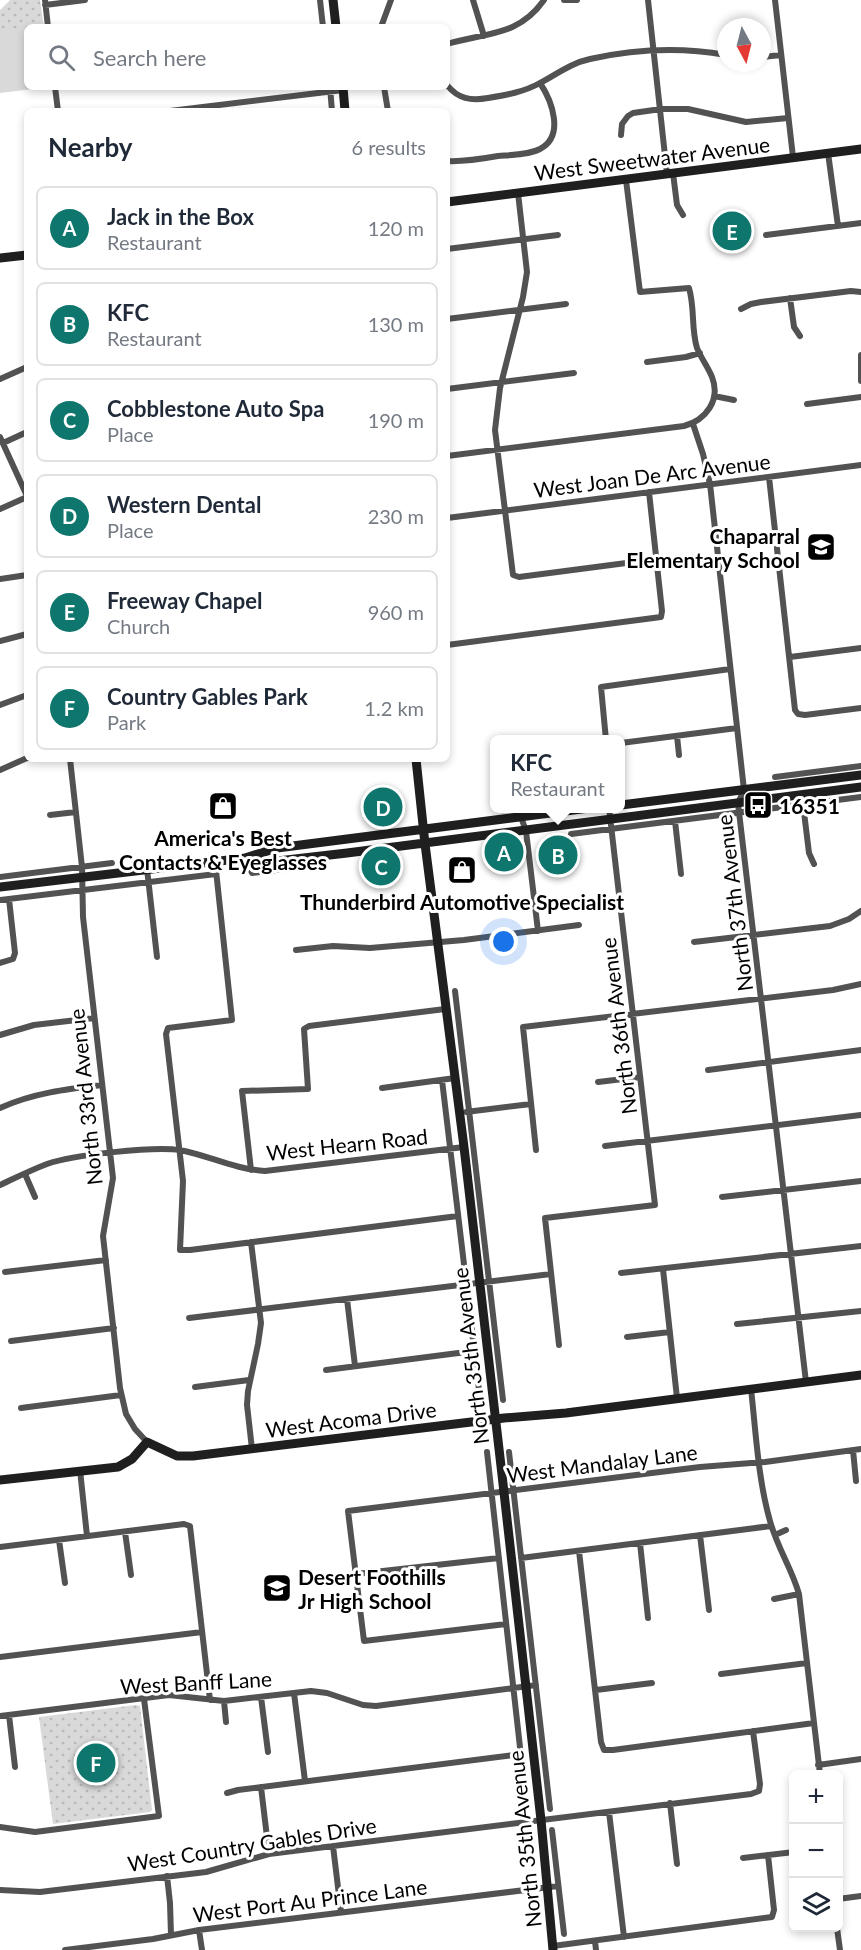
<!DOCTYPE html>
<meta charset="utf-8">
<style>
:root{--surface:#fff;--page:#f2f2f3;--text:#1f2937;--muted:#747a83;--line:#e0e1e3;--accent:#0f766e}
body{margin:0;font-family:Lato,sans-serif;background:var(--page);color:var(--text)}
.controls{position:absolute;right:18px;bottom:18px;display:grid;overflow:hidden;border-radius:9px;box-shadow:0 3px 9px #0003}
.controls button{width:54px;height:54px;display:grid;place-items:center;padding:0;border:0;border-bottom:2px solid var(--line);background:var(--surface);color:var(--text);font:30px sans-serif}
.compass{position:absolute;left:717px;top:18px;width:54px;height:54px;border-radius:50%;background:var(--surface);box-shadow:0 3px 9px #0003;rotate:173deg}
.you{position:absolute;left:504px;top:942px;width:21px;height:21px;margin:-15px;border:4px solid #fff;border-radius:50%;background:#1a73e8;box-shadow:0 0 0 9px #1a73e833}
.badge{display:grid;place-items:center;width:39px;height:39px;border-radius:50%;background:var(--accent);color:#fff;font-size:20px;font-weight:700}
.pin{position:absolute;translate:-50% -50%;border:3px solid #fff;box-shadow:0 2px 6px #0006}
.popup{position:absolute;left:490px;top:735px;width:135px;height:78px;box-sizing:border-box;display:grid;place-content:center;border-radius:9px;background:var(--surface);filter:drop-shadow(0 2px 4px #0005);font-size:20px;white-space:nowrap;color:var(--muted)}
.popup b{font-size:22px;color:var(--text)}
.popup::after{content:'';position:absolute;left:50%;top:100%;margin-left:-12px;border:12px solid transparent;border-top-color:var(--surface)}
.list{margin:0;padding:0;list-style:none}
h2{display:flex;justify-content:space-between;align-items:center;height:78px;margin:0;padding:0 24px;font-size:26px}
h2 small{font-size:20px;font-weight:400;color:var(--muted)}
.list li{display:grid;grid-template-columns:39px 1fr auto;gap:18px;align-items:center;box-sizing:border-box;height:84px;margin:0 12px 12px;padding:0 12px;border:2px solid var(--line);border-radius:9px}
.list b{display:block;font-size:22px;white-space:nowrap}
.list p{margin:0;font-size:20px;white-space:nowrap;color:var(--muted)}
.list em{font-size:20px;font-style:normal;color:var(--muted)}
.icon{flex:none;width:33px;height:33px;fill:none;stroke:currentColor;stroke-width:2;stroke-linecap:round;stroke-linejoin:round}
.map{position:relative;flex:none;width:861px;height:1950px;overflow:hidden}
.search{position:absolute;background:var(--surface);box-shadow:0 3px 9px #0003;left:24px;top:24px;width:426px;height:66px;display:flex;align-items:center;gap:15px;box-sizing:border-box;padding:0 21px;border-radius:9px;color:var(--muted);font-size:22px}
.panel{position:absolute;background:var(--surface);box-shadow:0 3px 9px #0003;left:24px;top:108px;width:426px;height:654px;border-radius:9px}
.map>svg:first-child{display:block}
.grass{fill:url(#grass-dots)}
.pitch{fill:#d9d9d9}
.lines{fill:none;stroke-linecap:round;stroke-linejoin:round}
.street{stroke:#525252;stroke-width:6}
.secondary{stroke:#1f1f1f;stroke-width:9}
.labels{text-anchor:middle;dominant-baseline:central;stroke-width:6;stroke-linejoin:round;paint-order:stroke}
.street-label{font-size:21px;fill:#000;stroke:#fff}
.poi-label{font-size:21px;font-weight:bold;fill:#000;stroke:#fff;text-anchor:start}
</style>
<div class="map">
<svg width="861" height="1950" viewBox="0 0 861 1950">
<defs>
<pattern id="grass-dots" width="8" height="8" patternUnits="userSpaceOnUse" patternTransform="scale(1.5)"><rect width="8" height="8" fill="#d9d9d9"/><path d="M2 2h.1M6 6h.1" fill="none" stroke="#b8b8b8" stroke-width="1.8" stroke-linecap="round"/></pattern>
</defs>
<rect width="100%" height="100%" fill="#fff"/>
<path class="grass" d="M10,0H40L44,27H27V87H49L0,93V10Z
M136,1705L140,1706L152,1810L150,1812L53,1824L39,1717Z"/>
<path class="pitch" d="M5,29L27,30V87L0,90V30Z"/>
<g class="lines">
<path class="street" d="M45,0L48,27
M320,0L323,27
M473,0L484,36
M564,0H577
M648,0L667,174
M775,0L793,157
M45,5L85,0
M381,27L391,0
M447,44C486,32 518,37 544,0
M762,57L781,55
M447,85C458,99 471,101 488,98C506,95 524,92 540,83C557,74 571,63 590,59C635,49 681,47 726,55
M55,87L58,111
M330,87L332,111
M384,87L388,111
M170,111L343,90
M621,135L622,124L628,116L633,113L661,109H688L746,122L788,118
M828,153L838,226
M447,161C464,162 481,159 498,156C511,155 528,155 540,149C565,136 552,101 540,83
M673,173L677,205L683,215
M518,193L527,272L523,297L500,388L495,430L513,575L519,577L657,559
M766,235L861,223
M447,249L558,235
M790,298L794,327L800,336
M741,309L751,304L761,302L851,291L861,292
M447,319L566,304
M861,355V381
M647,362L686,357L700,353
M0,379L27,367
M447,389L574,373
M714,396L734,400
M807,404L861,397
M693,424L703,454L710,484L744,790L738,803L739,812L806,1382
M0,437L27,496
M3,443L27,432
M447,456L684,426C706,420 721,400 712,377C708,367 701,358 697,348C691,329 695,308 689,288L640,292L626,180
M769,477L795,710L798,714L805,715L861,708
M0,509L27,497
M447,518L861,465
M0,579L27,575
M0,641L27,634
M447,645L661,617L662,611L649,492
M790,657L861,648
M0,705L27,695
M677,736L679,755
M606,740L601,687L730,669
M621,743L737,728
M70,759L82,867L83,917L113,1178L103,1236L120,1388L126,1414L135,1429L147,1442
M0,770L27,758
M775,777L861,766
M803,804L809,853L814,864
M50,815L76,812
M521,817L526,831L538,931
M675,821L681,874
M571,834L861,797
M245,858L252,873L293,868L296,867L298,859
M215,861L232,1020L168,1028L166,1034L183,1181L180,1250H190L458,1216
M147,869L157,957
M0,877L112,863
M0,900L216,874
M694,942L830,926L849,919L861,911
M296,950L333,946L370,948L464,940L579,925
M0,963L13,959L15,953L9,899
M455,991L503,1400
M0,1035L34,1025L94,1018
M708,1070L861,1050
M442,1080L479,1390
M598,1082L640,1077
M382,1088L455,1078
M0,1108C33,1093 67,1089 102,1085
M466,1112L531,1104
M605,1146L861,1115
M536,1150L523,1027L833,990L861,984
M251,1170L242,1091L308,1089L304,1029L309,1026L445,1009
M25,1174L35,1197
M0,1185C15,1178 31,1170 47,1164C72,1155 154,1146 180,1150C210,1156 234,1169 265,1171L464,1147
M722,1197L861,1181
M251,1242L261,1323L258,1344L248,1391L247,1405L252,1449
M663,1269L677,1398
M5,1272L106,1260
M621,1273L861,1246
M347,1299L355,1366
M189,1318L551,1274
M737,1324L861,1311
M627,1337L670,1332
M11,1341L114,1328
M559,1345L545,1218L655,1205L609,808
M326,1370L474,1351
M195,1387L249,1380
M751,1389C756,1433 758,1479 770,1521C777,1547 792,1569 799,1594L820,1774
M21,1408L121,1395
M853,1450L856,1481
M487,1452L525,1792
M509,1452L550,1809
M80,1470L87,1536
M125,1532L131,1575
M700,1535L709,1610
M775,1535L786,1530
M59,1540L65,1583
M640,1543L648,1618
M0,1547L184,1524L190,1526L210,1700
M579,1551L601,1742L604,1750H613L814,1723
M521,1558L771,1526
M356,1574L499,1558
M774,1599L799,1594
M506,1624L364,1641L348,1511L700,1467L765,1462L861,1449
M0,1657L202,1632
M721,1674L807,1663
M596,1690L652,1683
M294,1693L305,1781
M261,1697L268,1752
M224,1701L226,1722
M9,1715L15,1767
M0,1716L169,1695L224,1701L311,1691L327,1693L363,1705L376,1706L536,1685
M818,1765L861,1759
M261,1787L269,1854
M227,1793L238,1790L521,1754
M670,1803L677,1864
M609,1812L624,1937
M0,1827L35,1832L159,1816L144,1699
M552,1830L564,1934
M333,1846L341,1912
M743,1858L794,1852
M167,1876L170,1903L171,1935
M0,1890L40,1892L206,1872L269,1854L751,1794L759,1791L760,1784L753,1731
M838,1899L861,1896
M837,1928L840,1950
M199,1930L202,1950
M595,1941L596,1950
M553,1946L772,1917L774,1910L768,1855
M65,1950L153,1939L199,1930L558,1886"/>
<path class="secondary" d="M333,0L336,27
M343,87L345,111
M447,202L861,149
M0,258L27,255
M416,759L425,844L464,1147L501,1466L541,1820L553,1950
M621,805L861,775
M245,858L269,862L347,853L861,787
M0,887L245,858L277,848L589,808
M0,1480L118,1467L132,1459L147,1442L177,1456H193L504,1418L566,1413L861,1375"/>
</g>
<defs>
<g id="school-square" transform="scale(1.5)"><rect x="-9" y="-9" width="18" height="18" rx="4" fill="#000" stroke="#fff"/><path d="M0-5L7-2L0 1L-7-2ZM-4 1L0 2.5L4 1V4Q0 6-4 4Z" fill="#fff"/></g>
<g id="bus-square" transform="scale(1.5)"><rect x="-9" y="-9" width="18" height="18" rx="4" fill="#000" stroke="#fff"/><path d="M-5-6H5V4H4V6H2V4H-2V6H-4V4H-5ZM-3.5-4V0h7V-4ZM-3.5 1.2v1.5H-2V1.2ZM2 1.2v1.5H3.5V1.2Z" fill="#fff"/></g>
<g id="shop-square" transform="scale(1.5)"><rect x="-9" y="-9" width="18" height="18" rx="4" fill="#000" stroke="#fff"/><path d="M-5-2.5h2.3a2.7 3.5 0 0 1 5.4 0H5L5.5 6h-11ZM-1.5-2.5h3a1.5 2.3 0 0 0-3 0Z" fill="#fff"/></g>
</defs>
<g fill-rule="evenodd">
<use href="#school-square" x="821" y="547"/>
<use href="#bus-square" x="758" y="805"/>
<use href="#shop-square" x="223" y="806"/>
<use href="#shop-square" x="462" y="870"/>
<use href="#school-square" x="277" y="1588"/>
</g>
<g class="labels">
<g class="street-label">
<text transform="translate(652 158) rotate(-7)">West Sweetwater Avenue</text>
<text transform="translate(652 475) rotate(-7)">West Joan De Arc Avenue</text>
<text transform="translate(734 903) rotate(-97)">North 37th Avenue</text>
<text transform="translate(618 1026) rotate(-97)">North 36th Avenue</text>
<text transform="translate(85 1097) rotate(-96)">North 33rd Avenue</text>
<text transform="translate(347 1144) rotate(-6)">West Hearn Road</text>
<text transform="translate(470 1356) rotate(-97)">North 35th Avenue</text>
<text transform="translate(351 1419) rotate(-7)">West Acoma Drive</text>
<text transform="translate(602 1463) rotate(-7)">West Mandalay Lane</text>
<text transform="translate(196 1682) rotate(-3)">West Banff Lane</text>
<text transform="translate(524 1839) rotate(-96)">North 35th Avenue</text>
<text transform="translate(252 1844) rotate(-9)">West Country Gables Drive</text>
<text transform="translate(310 1900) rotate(-7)">West Port Au Prince Lane</text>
</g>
<g class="poi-label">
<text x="800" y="535" text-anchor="end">Chaparral<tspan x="800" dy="24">Elementary School</tspan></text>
<text x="779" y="805">16351</text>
<text x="223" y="837" text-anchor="middle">America's Best<tspan x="223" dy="24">Contacts &amp; Eyeglasses</tspan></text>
<text x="462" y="901" text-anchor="middle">Thunderbird Automotive Specialist</text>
<text x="298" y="1576">Desert Foothills<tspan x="298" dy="24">Jr High School</tspan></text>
</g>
</g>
</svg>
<div class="controls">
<button>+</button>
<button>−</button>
<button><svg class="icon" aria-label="layers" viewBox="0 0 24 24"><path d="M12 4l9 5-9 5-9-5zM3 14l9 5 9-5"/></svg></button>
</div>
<svg class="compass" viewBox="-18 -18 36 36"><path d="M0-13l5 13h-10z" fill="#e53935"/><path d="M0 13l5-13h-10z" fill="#747a83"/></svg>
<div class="you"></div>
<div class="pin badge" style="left:504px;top:852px">A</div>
<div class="pin badge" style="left:558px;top:855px">B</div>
<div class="popup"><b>KFC</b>Restaurant</div>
<div class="pin badge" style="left:381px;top:866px">C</div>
<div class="pin badge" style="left:383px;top:807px">D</div>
<div class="pin badge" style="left:732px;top:231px">E</div>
<div class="pin badge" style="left:96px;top:1763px">F</div>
<div class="search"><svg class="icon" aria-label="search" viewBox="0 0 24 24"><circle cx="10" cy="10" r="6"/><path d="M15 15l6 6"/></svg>Search here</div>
<section class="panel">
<h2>Nearby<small>6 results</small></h2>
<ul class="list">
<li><span class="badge">A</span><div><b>Jack in the Box</b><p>Restaurant</p></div><em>120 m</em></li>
<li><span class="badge">B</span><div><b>KFC</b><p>Restaurant</p></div><em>130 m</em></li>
<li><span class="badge">C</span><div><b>Cobblestone Auto Spa</b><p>Place</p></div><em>190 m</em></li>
<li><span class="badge">D</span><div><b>Western Dental</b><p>Place</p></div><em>230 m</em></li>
<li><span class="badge">E</span><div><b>Freeway Chapel</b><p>Church</p></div><em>960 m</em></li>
<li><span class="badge">F</span><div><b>Country Gables Park</b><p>Park</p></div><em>1.2 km</em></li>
</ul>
</section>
</div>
